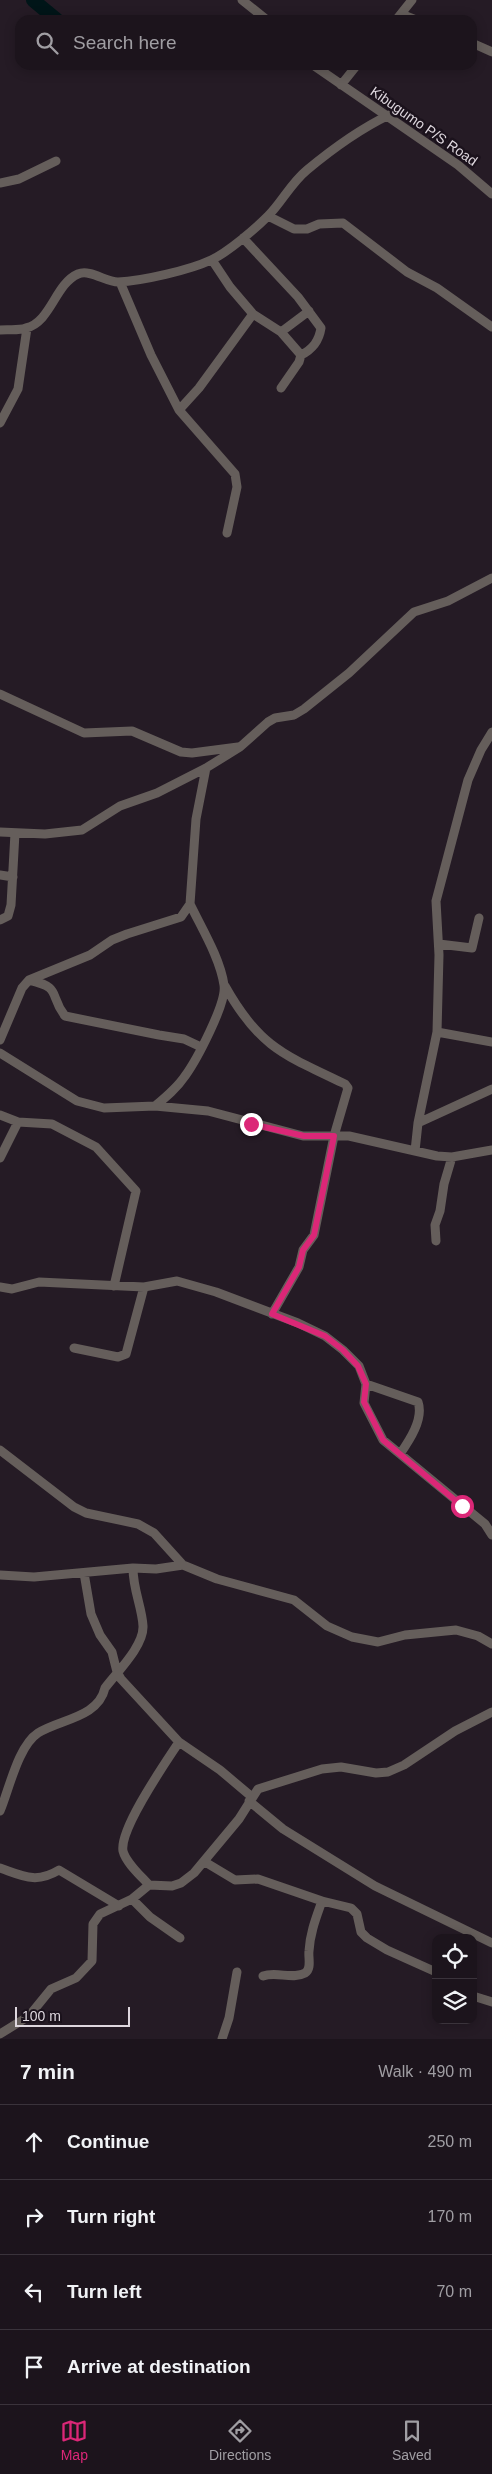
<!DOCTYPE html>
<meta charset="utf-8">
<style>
:root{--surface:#1c141c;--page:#251d25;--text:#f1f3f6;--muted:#a09ea3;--line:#3a333b;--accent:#db2777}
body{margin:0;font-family:Arial,sans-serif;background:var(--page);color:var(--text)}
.controls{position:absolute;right:15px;bottom:15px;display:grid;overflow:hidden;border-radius:10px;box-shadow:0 2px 12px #0003}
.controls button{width:45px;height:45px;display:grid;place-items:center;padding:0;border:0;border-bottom:1px solid var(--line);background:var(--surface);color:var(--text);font:25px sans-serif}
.scale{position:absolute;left:15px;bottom:12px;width:115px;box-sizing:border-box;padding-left:5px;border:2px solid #ded7de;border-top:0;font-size:14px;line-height:18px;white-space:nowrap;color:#ded7de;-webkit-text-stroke:4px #1b121c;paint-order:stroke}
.stop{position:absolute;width:15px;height:15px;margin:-11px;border:4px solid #db2777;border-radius:50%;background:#fff}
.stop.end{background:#db2777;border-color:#fff;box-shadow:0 1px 5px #0008}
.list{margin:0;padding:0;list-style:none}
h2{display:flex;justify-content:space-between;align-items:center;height:65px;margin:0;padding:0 20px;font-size:21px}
h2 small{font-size:16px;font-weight:400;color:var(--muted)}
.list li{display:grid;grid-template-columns:32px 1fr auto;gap:15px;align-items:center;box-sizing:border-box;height:75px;padding:0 20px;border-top:1px solid var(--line)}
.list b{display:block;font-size:19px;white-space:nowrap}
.list em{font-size:16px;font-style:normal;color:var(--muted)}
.icon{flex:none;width:28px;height:28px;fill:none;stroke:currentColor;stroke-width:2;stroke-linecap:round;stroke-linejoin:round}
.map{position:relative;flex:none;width:492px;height:2039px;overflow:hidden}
.search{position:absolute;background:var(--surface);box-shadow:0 2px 12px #0003;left:15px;right:15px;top:15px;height:55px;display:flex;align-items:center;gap:12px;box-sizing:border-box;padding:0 18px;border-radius:15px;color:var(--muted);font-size:19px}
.sheet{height:365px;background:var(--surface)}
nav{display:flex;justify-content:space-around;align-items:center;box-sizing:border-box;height:70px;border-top:1px solid var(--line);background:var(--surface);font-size:14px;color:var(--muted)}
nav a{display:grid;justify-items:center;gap:2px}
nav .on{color:var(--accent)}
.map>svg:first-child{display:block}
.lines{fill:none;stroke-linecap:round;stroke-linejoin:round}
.river{stroke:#001518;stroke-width:14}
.street{stroke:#655e5b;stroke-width:9}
.route{stroke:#db2777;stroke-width:6}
.labels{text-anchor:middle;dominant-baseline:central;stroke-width:5;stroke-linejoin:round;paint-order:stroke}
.street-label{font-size:14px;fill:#ded7de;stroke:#1b121c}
</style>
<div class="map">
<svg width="492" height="2039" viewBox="0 0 492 2039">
<rect width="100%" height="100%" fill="#251b25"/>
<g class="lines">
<path class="river" d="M33,0L57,20"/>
<path class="street" d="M242,0L267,20
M401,14L416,20
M396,20L412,0
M472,43L492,52
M313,65L458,165L492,194
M341,85L357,65
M0,183L19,179L56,161
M268,216L294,229H307L319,224L343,223L407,272L437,288L492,327
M243,238L298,297L321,328C319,341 313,349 301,355
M212,260L230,287L253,314L281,332L301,355L299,362L281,388
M120,282L151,355L179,410L235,474L237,487L227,533
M0,330C8,329 18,331 26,328C51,322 55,284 78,274C90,269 106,282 118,282C142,281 190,270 211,260C227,253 255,229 268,216C282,202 291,183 307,170C331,150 360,129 389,115
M281,332L309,311
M179,410L199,388L253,314
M0,423L18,389L27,328
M0,694L84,733L132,731L181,752L192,753L238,747
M0,832L45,834L82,830L120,806L157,793L206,768L240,747L268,722L275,718L294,715L304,709L349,673L414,612L448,601L492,578
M0,875L13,877
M0,920L8,916L11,905L15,833
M439,944L472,948L479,918
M29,980C63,988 48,994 65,1016L159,1035L184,1039L201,1047
M225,986C259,1047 284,1055 345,1084L348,1088L334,1136L314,1235L303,1250L299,1267L272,1314
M437,1032L492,1042
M0,1040L22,988L29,980L90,955L112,940L127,934L181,917L190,904L196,819L206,768
M0,1053L77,1101L104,1108L155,1106L208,1111L303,1136H349L437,1156L452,1157L492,1150
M155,1106C166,1097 177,1088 185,1076C196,1061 227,1003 224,985C220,958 202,929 190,904
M0,1115L18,1122L52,1124L96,1147L136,1191L114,1286
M418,1123L492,1089
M415,1151L418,1123L437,1032L439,955L436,901L468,780L481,750L492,732
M0,1158L18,1122
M436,1241L435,1225L440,1211L444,1184L452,1157
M0,1287L12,1289L39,1282L144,1287L177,1281L216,1292L298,1323L325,1336L343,1350L359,1366L366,1384L364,1403L383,1440L485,1524L492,1535
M74,1348L118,1357L126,1354L144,1287
M366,1384L418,1402C424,1419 409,1441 400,1454
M0,1450L74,1507L86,1513L138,1524L154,1533L183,1565L217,1579L294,1600L327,1626L352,1637L378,1642L405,1635L456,1630L478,1636L492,1644
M84,1573L91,1614L100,1635L112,1652L117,1672L121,1679L179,1742L220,1770L252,1797
M0,1575L34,1577L133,1568L156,1569L183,1565
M249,1801L283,1829L375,1886L492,1943
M0,1811C9,1790 18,1746 38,1733C60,1719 98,1718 105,1688C117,1672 144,1646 143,1626C142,1607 133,1590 133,1568
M205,1862L235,1880L258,1879L322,1901L351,1908L357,1914L361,1932L367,1938L387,1950L436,1972
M0,1868C23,1876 36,1884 59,1870L119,1906
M149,1885C141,1876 126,1863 123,1851C119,1829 166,1762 179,1742
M132,1899L150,1917L180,1938
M263,1976C277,1971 292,1980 305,1973C312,1969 308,1957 309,1951C310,1933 316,1918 322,1901
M473,1996L492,2002
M0,2034L29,2016L51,1989L76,1978L92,1961L93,1924L100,1914L132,1899L149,1885L172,1886L181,1883L194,1873L239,1819L258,1789L322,1769L341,1767L376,1773L388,1772L404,1765L455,1731L492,1712
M222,2039L229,2018L237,1972"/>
</g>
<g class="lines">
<path class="route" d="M251,1124L304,1136H334L314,1235L303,1250L299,1267L272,1314L325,1336L343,1350L358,1366L366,1384L364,1402L383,1440L462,1506"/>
</g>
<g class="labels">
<g class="street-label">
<text transform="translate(424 126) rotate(35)">Kibugumo P/S Road</text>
</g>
</g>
</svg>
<div class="controls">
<button><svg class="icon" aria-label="locate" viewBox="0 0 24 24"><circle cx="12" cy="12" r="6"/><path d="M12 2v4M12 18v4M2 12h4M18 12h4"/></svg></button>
<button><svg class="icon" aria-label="layers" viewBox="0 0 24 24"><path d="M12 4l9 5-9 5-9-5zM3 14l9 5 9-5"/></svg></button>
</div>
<div class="scale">100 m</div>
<div class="stop" style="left:462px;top:1506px"></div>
<div class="stop end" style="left:251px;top:1124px"></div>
<div class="search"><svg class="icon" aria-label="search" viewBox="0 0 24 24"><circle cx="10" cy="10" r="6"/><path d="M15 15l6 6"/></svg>Search here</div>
</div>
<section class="sheet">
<h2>7 min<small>Walk · 490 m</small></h2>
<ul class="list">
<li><svg class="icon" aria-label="ahead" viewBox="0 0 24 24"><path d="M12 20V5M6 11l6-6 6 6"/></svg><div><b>Continue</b></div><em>250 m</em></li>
<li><svg class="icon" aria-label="right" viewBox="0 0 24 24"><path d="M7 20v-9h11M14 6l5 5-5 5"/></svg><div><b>Turn right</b></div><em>170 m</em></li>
<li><svg class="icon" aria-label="left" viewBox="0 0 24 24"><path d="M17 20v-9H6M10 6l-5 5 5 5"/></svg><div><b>Turn left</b></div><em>70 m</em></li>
<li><svg class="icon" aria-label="arrive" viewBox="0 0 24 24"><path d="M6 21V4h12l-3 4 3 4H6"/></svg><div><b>Arrive at destination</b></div></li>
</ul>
</section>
<nav>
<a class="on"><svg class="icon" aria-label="map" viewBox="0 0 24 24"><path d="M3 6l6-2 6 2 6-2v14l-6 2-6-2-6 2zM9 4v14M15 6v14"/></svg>Map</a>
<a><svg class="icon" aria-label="directions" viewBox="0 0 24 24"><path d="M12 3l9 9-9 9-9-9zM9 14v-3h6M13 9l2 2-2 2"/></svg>Directions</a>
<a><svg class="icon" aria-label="saved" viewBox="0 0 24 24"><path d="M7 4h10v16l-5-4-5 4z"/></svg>Saved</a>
</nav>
